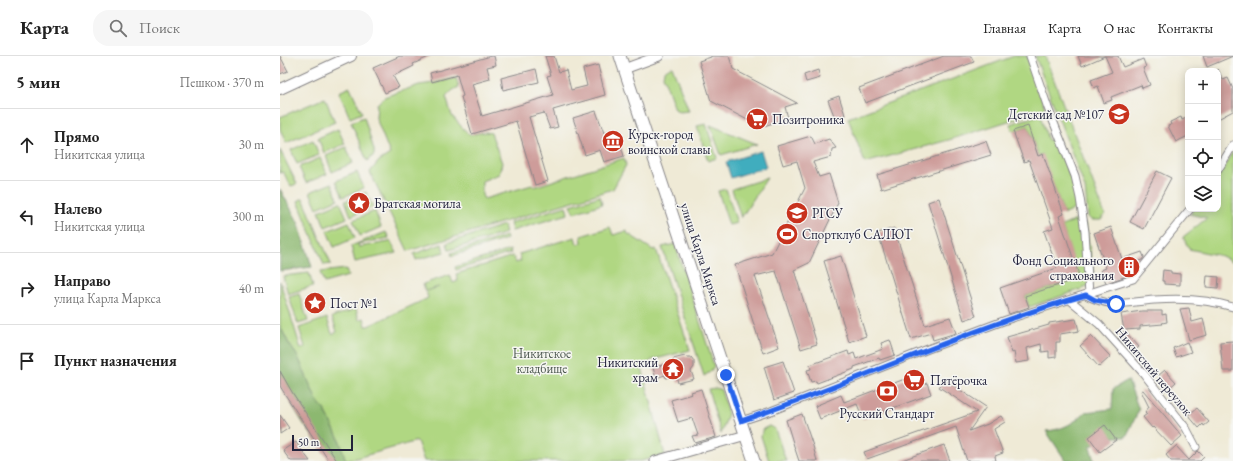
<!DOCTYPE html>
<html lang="ru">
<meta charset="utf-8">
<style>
:root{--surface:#fff;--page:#f6f6f6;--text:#222;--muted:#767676;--line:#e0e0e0}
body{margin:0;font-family:"EB Garamond",serif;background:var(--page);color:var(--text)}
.controls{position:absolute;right:12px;top:12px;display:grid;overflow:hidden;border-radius:8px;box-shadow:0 2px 10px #0003}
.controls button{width:36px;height:36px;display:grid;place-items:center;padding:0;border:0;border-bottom:1px solid var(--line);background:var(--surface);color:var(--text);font:20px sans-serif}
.scale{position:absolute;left:12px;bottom:10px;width:61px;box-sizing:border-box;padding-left:4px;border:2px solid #22223b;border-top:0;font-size:11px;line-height:14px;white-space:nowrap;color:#22223b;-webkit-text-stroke:3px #f6f6f2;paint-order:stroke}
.stop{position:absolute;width:12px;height:12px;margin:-9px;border:3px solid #2563eb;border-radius:50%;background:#fff}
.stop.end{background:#2563eb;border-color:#fff;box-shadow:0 1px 4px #0008}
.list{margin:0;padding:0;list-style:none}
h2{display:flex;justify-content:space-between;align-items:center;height:52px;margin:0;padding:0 16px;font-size:17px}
h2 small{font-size:13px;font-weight:400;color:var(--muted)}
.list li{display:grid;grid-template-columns:26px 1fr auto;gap:12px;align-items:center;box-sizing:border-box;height:72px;padding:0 16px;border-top:1px solid var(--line)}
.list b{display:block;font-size:15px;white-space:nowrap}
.list p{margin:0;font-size:13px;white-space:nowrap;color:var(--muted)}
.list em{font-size:13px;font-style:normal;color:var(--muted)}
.icon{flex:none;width:22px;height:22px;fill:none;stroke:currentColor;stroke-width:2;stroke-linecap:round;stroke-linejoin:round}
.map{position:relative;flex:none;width:953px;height:405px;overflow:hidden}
header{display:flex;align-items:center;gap:24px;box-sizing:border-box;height:56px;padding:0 20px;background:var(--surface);border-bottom:1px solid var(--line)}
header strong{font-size:19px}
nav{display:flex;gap:22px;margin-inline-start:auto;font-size:14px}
.search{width:280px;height:36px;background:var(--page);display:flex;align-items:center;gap:10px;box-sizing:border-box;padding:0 14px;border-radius:16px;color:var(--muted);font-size:15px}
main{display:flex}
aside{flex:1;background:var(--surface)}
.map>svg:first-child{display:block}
.green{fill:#b0d782;stroke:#697c5e}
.forest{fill:#8cb870;stroke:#576d56}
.water{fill:#40adbe;stroke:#31687c}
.building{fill:#ce9c9a}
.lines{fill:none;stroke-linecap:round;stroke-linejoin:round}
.minor-casing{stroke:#888688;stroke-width:9}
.tertiary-casing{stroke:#888688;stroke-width:11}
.secondary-casing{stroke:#888688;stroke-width:12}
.primary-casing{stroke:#888688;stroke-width:13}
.minor{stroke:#fff;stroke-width:7}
.tertiary{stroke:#fff;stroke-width:9}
.secondary{stroke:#fff;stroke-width:10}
.primary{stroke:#fff;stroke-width:11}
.route{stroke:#2563eb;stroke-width:5}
.labels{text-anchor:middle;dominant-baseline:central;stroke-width:3;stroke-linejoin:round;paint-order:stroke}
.poi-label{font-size:13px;fill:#22223b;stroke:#f6f6f2;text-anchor:start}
.street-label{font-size:13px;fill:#22223b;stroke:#f6f6f2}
.park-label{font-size:13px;fill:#4d5850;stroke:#f6f6f2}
</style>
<header>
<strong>Карта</strong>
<div class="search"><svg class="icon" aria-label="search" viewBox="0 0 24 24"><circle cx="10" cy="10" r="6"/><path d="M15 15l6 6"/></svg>Поиск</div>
<nav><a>Главная</a><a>Карта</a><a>О нас</a><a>Контакты</a></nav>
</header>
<main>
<aside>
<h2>5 мин<small>Пешком · 370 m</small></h2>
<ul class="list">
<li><svg class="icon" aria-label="ahead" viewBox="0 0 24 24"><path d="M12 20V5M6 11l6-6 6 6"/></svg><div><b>Прямо</b><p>Никитская улица</p></div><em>30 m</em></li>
<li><svg class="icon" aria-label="left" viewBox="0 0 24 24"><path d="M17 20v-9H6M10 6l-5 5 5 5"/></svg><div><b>Налево</b><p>Никитская улица</p></div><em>300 m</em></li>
<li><svg class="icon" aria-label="right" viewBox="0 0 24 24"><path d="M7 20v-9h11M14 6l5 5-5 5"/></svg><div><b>Направо</b><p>улица Карла Маркса</p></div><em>40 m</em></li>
<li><svg class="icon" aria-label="arrive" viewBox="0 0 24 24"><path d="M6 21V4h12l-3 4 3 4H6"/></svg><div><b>Пункт назначения</b></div></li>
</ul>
</aside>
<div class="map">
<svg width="953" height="405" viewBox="0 0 953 405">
<rect width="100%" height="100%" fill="#f6f6f2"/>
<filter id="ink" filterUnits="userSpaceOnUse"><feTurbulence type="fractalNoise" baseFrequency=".025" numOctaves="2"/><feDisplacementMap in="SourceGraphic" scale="8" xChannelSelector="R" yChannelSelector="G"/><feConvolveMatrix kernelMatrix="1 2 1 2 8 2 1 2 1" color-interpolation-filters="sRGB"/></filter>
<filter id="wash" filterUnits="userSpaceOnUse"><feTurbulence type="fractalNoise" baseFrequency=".012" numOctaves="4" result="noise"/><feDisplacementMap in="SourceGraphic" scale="16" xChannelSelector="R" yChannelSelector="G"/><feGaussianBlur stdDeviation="0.9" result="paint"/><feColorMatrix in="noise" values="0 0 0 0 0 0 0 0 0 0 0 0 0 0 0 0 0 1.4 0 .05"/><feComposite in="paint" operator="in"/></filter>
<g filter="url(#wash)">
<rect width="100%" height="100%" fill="#efead6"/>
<path class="green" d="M734,0H747L765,52L763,54L672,83L585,107L568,62Z
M755,0H765L825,159L821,164H811L808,161L805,132Z
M392,10L409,55L399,56L395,53L383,20L384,15Z
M176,22L179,31L173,34L166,41L172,60L189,79L205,76L211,77L222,107L219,118L202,125V139L204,143L252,129L254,131L344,102L346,109L333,133L128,195L90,116L99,105L110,98L96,62L97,48L104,41L139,29L154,27Z
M70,31L82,57L70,62L59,36Z
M45,42L55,66L6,87L0,73V61Z
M760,59L768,84H777L798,144C797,153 792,155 784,158L762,98L758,100L748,70L733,75L730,68Z
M84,61L94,94V99L87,105L71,66Z
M426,68L437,102L428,105L417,70Z
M430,69L477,88L441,99Z
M58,73L65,88L44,97L38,82Z
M33,84L39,99L17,108L11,94Z
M66,91L73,107L52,116L46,100Z
M0,94L17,128L11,130L3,116L0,117Z
M953,95V206L942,200L909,193L903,181L927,162L910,158L914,153H938V121Z
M40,102L47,118L26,127L19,111Z
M77,116L84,132L63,141L56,125Z
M487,122L461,162L452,133Z
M52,127L58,143L37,152L30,136Z
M446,133L457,167L449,169L438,135Z
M86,136L93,151L71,160L65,145Z
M320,140L322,148L294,157L291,149Z
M23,142L51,208L44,209L18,145Z
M60,146L67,162L45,171L39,155Z
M286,150L288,158L232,175L230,167Z
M95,155L101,171L80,180L73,164Z
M796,164H801L806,169L814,221L812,228L805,232L749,251L745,240L799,222L782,170Z
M69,166L75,182L54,191L47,175Z
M224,169L226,177L169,194L167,187Z
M330,171L333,179L347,175V177L373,194L376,193L410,294L372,304L362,312L385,399L361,405H144L137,385L66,405L59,383L45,355L36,343L18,301L9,288L0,270V225L21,293L25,291L19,272L47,262L52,278L57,276L52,261L76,253L79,264L84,262L86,270H88L146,243L148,242L146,235L159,231L145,235L143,228L170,219L173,227L178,225L176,218L233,200L236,207L241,205L239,198L295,181L297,188L302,187L301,180Z
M106,176L109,182L78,188L79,191L109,186L110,184L117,197L75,206L71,190Z
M226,180L227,183L172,200L171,197Z
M162,188L164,196L136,204L134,198Z
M395,188L434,310L430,316L424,320L382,191Z
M230,194L231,197L176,214L175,211Z
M66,213L68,220L44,227L40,216Z
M29,217L33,230L8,238L3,220Z
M19,238L28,265L18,268L9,241Z
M436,332L441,334L448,358L441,378L428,333Z
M489,370L495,373L506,405H489L481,380L483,373Z"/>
<path class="forest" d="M0,133L18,166L32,211L0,215Z
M0,270L9,288L18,301L36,343L45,355L59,383L66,405H50L23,367L0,329Z
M848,324L859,354L846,381H826L810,391L814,405H786L766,375C782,374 795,367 805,356L832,353L833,333Z"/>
<path class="water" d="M481,95L486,111L451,122L446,106Z"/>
<g id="blocks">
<path class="building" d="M0,0L8,15L0,18Z
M120,0H151L133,8L134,10L113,20L119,31L105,37L93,12Z
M211,0H214L216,9L207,11L210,23L192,28L202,60L273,39L267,20L271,19L265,0H274L279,16L286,14L291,34L307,30L303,13L318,9L325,39L273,54L278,71L270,73L264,57L249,61L268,125L255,129L236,65L192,78L181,41L183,40L177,19L152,26L150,17Z
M431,0H449L453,13L517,47L505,51L508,62L481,71L431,45L419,5L431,1Z
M664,0H691L694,6L585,47L579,32Z
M798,0H825L802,10Z
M825,0H838L843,11L863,3L866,11L863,12L870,29L862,32L861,29L831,41L832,44L824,47L818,30L814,32L811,24L832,16Z
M923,0H953L927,11Z
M256,13L259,26L223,34L221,22Z
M938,13L943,24L948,22L953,33V55L938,63Z
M538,14L540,22L526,26L524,19Z
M559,40L565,59L555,62L548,44Z
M316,55L324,77L336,73L344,100L324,106L320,94L305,99L293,62Z
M901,61L902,64L908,61V80L896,86L888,70L891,69L890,66Z
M748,70L758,100L763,98L784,158L779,160L800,222L745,240L749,251L729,258L720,232L777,212L764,175L773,172L749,104L744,106L733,75Z
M531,80L535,88L549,83L556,92L552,93L551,101L533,106L539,121L549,118L558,147L529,207L514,214L537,288L521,293L496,215L475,220L499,291L483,297L455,209L492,197L525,132L517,105L503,109L497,90Z
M706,85L711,99L601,133L597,119Z
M877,115L891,122L864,173L850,166Z
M659,142L696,260L684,264L648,146Z
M831,171L842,203L862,196L864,201L862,204L839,212L853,213L854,214L850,219L826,227L821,214L826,212L814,177Z
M614,172L645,269L670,261L676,277L653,284L651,277L631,283L598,177Z
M561,200L586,280L569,286L544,205Z
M883,214L891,215V217L900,218V229L884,228V225H882Z
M927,220L939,221L938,232L926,231Z
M909,252L912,266L923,263L927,279L909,284L900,253Z
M862,255H882V259L886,258L887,266L882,267L883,268L860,270V273L844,274L841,258Z
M796,263L799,275L780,278V286H776V301L769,302V295L762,296L761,288L747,292L749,305L736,307L734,296L732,297L727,281L769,269V267Z
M845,275L859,291L854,295L849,290L847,291L838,282Z
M811,280L830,300L829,302L819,311L800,290Z
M610,284L615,299L600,304L599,302L574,311V313L537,327L536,325L531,326L527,314L531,313L530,309L568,295L569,299L574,297L576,303L603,293L601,287Z
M953,285V315H943L940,286Z
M907,286L911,296L896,301L893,292Z
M405,300L406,301H411L414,305V311L411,315L414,323L398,327L396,319L386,322L385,319L376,322L373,312L394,305L393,303Z
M503,305L514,337L494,344L484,311Z
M885,314L896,326L886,335L877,324L880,322L879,319Z
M0,315L12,336L57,405H49L6,340L0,330Z
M638,318L642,329L647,327L651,338L583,363L577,348L540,363L535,350L561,339L564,346Z
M665,324L706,351L689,375L708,368L721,360L725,366L714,373L723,397L715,400L716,405H687L676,371L587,403L584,396L697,356L659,331Z
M421,333L436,381L415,387L412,380L418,379L412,362L398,366L391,344L412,338L411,336Z
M863,334L902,380L891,390L873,371L872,372L863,361L867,358L865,356L869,351L861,335Z
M917,352L929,366L924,370L923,368L919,372L908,359Z
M522,358L533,390L537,405H519L514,390L506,364Z
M0,359L9,372L0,378Z
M825,369L836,384L820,396L809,381Z
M16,386L20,392L30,405H11L6,399L3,394Z
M664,389L670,405H622V404Z
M896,390L909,404L918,395L924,401L920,405H891L886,399Z"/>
</g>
</g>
<g filter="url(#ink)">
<use href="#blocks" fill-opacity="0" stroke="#888688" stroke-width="1"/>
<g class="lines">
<g class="minor-casing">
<path id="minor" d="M750,0L768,52L795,120L800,142L805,176L809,238
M938,114L953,89
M806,239C832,253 847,246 874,244C901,242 928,243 953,251
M790,244L819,268L864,318L906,372L916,391
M461,365L491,355L648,293L726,264L853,223L910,153"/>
</g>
<g class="tertiary-casing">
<path id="tertiary" d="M344,13L379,0
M375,405L466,379"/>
</g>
<g class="secondary-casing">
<path id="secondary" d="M0,33L71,0"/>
</g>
<g class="primary-casing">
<path id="primary" d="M340,0L474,405"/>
</g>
<use href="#minor" class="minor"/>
<use href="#tertiary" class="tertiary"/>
<use href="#secondary" class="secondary"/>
<use href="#primary" class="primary"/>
</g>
</g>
<g class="lines" filter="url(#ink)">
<path class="route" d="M446,319L461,365C577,326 688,272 806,239L815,244L836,248"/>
</g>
<defs>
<g id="school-disc" transform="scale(1.15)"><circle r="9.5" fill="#c8321e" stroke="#f6f6f2"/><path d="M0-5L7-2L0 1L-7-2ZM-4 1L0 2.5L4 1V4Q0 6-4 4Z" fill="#fff"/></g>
<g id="supermarket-disc" transform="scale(1.15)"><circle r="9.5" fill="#c8321e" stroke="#f6f6f2"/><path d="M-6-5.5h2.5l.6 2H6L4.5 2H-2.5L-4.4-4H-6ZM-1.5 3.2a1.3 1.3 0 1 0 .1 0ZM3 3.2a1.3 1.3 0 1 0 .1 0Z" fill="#fff"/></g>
<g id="museum-disc" transform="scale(1.15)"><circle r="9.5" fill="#c8321e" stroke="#f6f6f2"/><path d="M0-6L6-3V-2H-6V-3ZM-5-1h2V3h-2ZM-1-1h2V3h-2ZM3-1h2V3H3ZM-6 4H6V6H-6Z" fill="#fff"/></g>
<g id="sight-disc" transform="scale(1.15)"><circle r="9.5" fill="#c8321e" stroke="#f6f6f2"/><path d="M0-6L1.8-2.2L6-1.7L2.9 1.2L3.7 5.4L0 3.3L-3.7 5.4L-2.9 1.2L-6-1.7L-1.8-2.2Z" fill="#fff"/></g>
<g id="university-disc" transform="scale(1.15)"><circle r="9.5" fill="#c8321e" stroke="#f6f6f2"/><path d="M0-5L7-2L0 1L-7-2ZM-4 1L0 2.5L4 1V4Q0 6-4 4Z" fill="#fff"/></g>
<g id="stadium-disc" transform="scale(1.15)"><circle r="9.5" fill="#c8321e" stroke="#f6f6f2"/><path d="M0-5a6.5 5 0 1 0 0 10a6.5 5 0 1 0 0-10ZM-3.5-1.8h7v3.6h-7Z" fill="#fff"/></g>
<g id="building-disc" transform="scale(1.15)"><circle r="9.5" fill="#c8321e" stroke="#f6f6f2"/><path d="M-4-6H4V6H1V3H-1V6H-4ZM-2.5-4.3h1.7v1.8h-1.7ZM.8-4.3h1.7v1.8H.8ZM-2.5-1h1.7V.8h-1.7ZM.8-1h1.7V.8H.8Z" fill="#fff"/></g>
<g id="temple-disc" transform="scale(1.15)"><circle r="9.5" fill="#c8321e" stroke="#f6f6f2"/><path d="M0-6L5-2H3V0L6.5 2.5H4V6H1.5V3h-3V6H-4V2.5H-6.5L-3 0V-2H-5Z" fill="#fff"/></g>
<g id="bank-disc" transform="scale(1.15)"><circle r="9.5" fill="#c8321e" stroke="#f6f6f2"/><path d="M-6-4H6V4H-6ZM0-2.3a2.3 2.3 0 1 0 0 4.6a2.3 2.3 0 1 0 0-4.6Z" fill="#fff"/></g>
</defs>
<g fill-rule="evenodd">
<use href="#school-disc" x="839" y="58"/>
<use href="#supermarket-disc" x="477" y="63"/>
<use href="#museum-disc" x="333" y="85"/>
<use href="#sight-disc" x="79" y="147"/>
<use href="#university-disc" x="517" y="157"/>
<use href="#stadium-disc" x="507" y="178"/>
<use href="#building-disc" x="849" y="211"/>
<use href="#sight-disc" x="35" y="247"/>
<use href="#temple-disc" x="393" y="313"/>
<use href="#supermarket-disc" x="634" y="324"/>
<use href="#bank-disc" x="607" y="335"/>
</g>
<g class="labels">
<g class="poi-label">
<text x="824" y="58" text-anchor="end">Детский сад №107</text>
<text x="492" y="63">Позитроника</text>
<text x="348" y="78">Курск-город<tspan x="348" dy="15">воинской славы</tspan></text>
<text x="94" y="147">Братская могила</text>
<text x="532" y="157">РГСУ</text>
<text x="522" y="178">Спортклуб САЛЮТ</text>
<text x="834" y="204" text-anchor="end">Фонд Социального<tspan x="834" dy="15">страхования</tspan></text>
<text x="50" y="247">Пост №1</text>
<text x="378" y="306" text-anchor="end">Никитский<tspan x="378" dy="15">храм</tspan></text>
<text x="650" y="324">Пятёрочка</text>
<text x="607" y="357" text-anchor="middle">Русский Стандарт</text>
</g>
<g class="street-label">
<text transform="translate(421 198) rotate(72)">улица Карла Маркса</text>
<text transform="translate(874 315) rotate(50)">Никитский переулок</text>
</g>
<g class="park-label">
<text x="262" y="297">Никитское<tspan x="262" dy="15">кладбище</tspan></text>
</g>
</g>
</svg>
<div class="controls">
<button>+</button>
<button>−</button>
<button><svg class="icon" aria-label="locate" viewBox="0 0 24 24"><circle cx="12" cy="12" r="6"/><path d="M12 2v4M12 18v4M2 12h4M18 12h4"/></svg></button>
<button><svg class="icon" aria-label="layers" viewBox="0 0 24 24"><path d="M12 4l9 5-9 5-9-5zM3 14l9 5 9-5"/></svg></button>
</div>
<div class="scale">50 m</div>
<div class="stop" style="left:836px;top:248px"></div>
<div class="stop end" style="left:446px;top:319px"></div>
</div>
</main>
